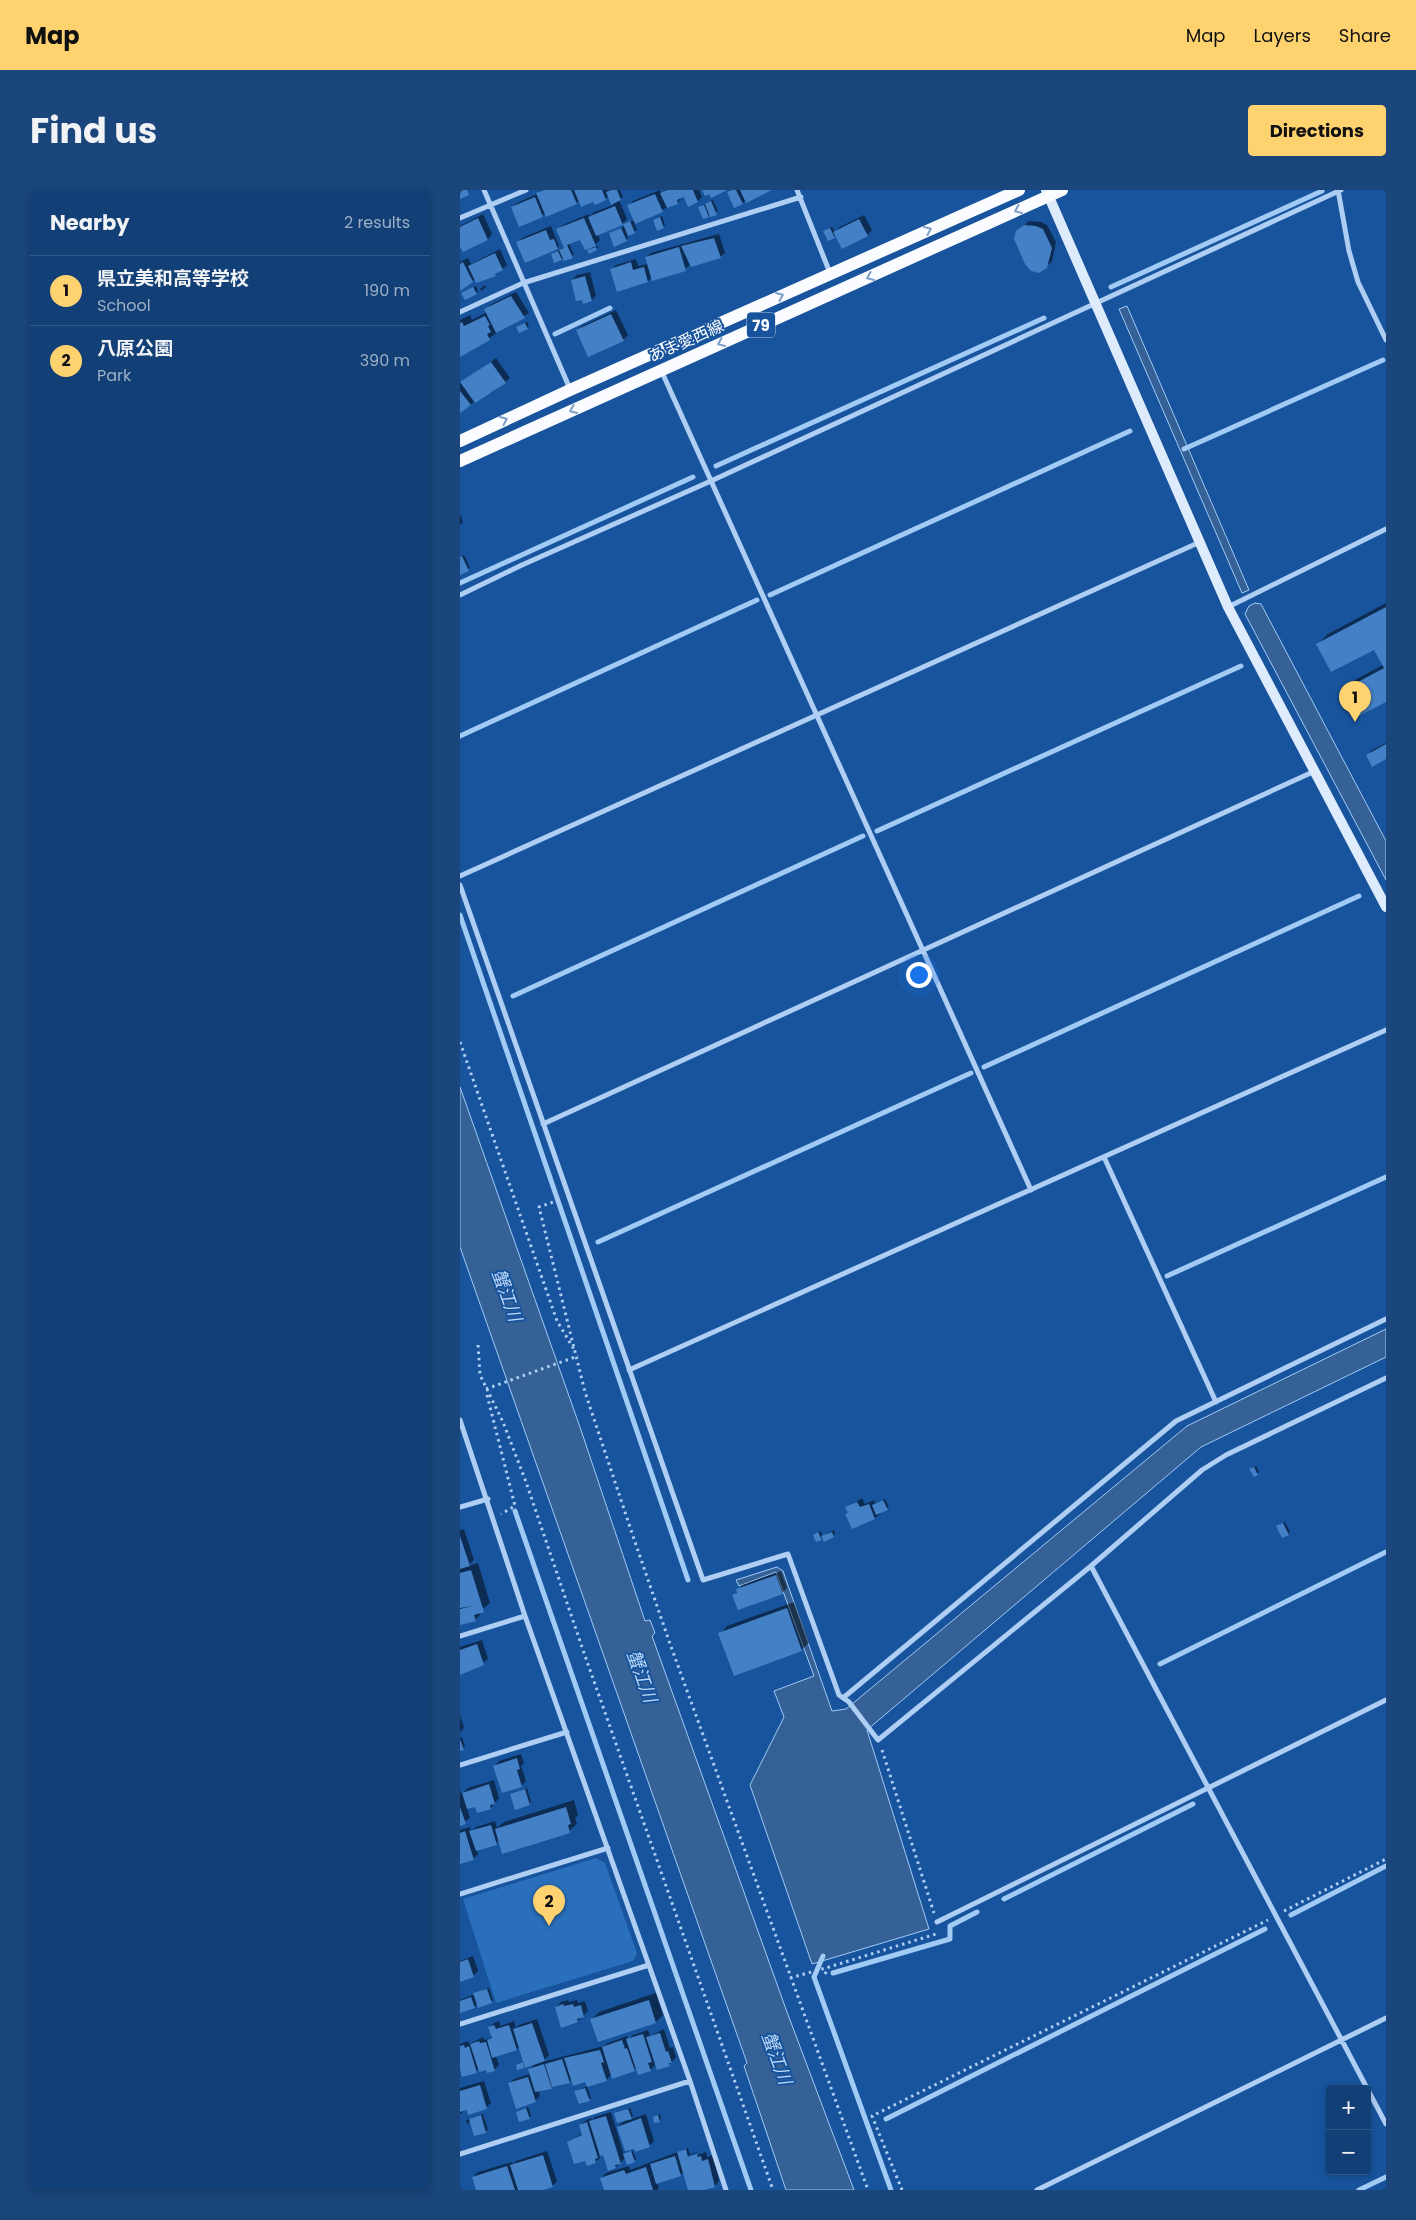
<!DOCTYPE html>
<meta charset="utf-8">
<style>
:root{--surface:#113f76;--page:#1a467b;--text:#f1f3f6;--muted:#9cafc5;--line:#305888;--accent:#ffd270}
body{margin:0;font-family:Poppins,"Noto Sans JP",sans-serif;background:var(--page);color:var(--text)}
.controls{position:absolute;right:15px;bottom:15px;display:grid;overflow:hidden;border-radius:5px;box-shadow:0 2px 8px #0003}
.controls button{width:45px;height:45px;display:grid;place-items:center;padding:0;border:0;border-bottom:1px solid var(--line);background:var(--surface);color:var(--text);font:25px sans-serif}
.you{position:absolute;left:458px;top:784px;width:18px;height:18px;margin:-12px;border:4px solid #fff;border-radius:50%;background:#1a73e8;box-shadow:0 0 0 8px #1a73e833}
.badge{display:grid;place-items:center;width:32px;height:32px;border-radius:50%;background:var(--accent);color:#111;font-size:16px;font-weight:700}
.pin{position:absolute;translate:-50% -41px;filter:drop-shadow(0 1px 2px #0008)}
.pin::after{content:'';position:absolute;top:26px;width:18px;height:15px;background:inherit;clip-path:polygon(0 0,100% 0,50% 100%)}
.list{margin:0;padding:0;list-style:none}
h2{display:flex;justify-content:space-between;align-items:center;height:65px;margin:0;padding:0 20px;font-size:21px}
h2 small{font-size:16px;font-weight:400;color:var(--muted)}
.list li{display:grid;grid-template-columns:32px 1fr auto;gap:15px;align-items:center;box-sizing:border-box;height:70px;padding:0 20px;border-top:1px solid var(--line)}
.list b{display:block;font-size:19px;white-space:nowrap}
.list p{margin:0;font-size:16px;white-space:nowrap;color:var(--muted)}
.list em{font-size:16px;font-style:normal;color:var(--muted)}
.map{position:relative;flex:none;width:926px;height:2000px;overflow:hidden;border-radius:5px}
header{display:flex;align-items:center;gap:30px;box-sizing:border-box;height:70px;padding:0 25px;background:var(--accent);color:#111}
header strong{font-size:24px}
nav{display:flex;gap:28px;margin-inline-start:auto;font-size:18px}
.intro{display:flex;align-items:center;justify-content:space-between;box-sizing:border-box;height:120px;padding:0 30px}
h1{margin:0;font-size:35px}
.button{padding:12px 22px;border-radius:5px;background:var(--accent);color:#111;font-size:18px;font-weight:700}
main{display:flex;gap:30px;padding:0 30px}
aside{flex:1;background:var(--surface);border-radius:5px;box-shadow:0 2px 8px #0003}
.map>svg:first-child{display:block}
.green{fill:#2a6fbb}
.water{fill:#356196;stroke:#a1caf5}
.shadow{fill:#0007}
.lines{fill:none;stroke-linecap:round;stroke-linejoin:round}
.stream{stroke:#a1caf5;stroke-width:5}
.building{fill:#4480c5}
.path{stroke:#aecef3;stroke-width:3;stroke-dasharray:2.5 4;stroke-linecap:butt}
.street{stroke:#aecef3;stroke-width:5}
.secondary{stroke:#ddebfc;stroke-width:10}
.primary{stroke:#fafcff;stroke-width:12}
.oneway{stroke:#7da0c9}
.labels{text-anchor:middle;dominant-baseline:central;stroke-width:4;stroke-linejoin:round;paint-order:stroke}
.shield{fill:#17549d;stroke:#b9cce2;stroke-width:1}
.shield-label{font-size:15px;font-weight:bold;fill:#fff}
.street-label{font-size:16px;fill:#fff;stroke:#17549d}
.water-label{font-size:18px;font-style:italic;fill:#bbd8f9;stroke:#17549d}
</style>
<header>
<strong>Map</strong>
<nav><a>Map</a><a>Layers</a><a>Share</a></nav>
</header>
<div class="intro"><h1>Find us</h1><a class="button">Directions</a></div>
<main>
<aside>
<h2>Nearby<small>2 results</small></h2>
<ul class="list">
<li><span class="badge">1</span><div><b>県立美和高等学校</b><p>School</p></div><em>190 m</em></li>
<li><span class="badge">2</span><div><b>八原公園</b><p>Park</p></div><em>390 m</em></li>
</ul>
</aside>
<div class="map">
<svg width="926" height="2000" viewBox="0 0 926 2000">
<rect width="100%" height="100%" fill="#17549d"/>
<path class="green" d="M136,1668L145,1673L177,1763L173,1771L36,1813L3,1709Z"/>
<path class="water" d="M667,116L789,400L782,403L659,119Z
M795,413L801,414L926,651V690L785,424L789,416Z
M0,897L121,1240L185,1431L190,1430L195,1443L192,1446L327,1822L394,2000H326L284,1876L287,1873L0,1057Z
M926,1139V1167L741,1257L407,1540L469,1739L352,1774L290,1595L324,1527L314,1501L354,1486L316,1382L279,1396L276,1390L317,1377L323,1381L372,1521L386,1519L727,1236Z"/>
<path class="shadow" d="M82,0H160L163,7L159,10L167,29L162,34L138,44L140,50L132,58L138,56L137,59L129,61L134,55L121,48L109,53L114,65L101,69L94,63L105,57L98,40L103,35L129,24L130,26L134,22L153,15L149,6L145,9L120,10L116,13L86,22L82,26L52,17L57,13L77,4Z
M200,0L201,3L205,0H239L242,7L238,11L224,6L217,13L174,33L177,40L167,45L168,48L166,50L150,43L165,36L164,33L177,30L168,16L173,11Z
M272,0H309L282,13L270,1Z
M253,10L258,21L248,26L239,18Z
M23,24L32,44L28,49L3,61L0,57V36Z
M404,25L412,40L407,45L376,44L374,47L367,39L372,37L375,42L380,37Z
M202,26L205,35L203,37L194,31Z
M569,31L581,32L587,35L596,52L592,71L586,77L557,42Z
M91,36L99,56L97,58L58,52L62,48Z
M259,44L265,63L260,67L231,74L225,79L192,87L188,91L151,80L156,75L176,69L178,76L188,74L186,67L191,63Z
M40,59L47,75L35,85L15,89L0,99V72L8,68L11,74Z
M130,82L136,106L132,110L112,90L117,85Z
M25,95L26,97L21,101L20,99Z
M16,96L18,101L16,103L5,102Z
M56,102L69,123L0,166V130L10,125L12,130L27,122L26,120L30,115Z
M156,120L168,145L163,150L117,140L122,136Z
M67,132L69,136L67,138L57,137Z
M36,168L50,188L32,203L30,200L0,222V191L2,193Z
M0,324L3,332L0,335Z
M4,365L10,378L0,384V367Z
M926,413V510L883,501L893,491L923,475L915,458L858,454L868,444Z
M926,553V568L908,565L912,560Z
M796,1276L799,1282L797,1284L791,1279Z
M402,1308L405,1314L414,1310L415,1313L425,1309L429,1317L415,1328L393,1338L387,1318Z
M825,1332L830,1342L828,1344L820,1335Z
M4,1339L14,1370L7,1376L18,1373L30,1413L19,1422L20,1425L15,1430L0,1434V1340Z
M374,1340L375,1344L373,1346L357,1351L354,1345L361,1341L362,1346Z
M321,1381L327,1398L322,1403L274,1406L282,1395Z
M334,1412L349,1453L341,1460L260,1444L267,1436Z
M22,1450L28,1469L12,1480L0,1484V1457Z
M0,1525L4,1538L0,1542Z
M2,1547L5,1557L0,1560V1548Z
M61,1564L64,1573L61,1576L66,1591L61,1596L35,1576L39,1571Z
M34,1590L39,1608L31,1618L18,1622L16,1616L7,1618L10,1628L0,1635V1600L2,1604L8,1598Z
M67,1598L71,1612L69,1614L52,1604Z
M114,1610L118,1625L115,1628L117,1634L109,1641L40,1650L36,1653L17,1660L18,1664L13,1669L0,1673V1640L10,1637L11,1641L16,1637L35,1631L37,1638L44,1632Z
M13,1766L18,1781L13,1786L0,1790V1771Z
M29,1798L33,1810L31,1812L18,1814L14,1817L0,1822V1810Z
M196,1803L203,1825L196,1832L132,1829L139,1822Z
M108,1810L109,1812L117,1810L118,1813L125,1811L128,1821L118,1831L96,1817L101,1812Z
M77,1829L89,1865L82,1872L144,1856L148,1853L167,1846L168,1850L173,1845L188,1840L190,1846L204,1839L210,1858L213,1857L216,1867L209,1875L196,1874L190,1880L177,1877L174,1880L152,1884L146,1890L112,1889L109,1892L78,1900L80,1906L75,1911L49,1894L54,1889L70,1884L69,1880L76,1873L63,1876L57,1875L65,1871L60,1856L57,1859L36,1866L39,1875L34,1880L19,1879L16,1881L0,1882V1854L8,1851L9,1854L23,1847L24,1850L31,1848L32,1846L29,1837L34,1833L39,1831L40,1836L54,1831L56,1838L59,1835Z
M24,1891L31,1913L26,1917L7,1919L0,1924V1898Z
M127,1896L131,1908L129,1910L116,1901Z
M68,1917L71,1926L69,1928L57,1922Z
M170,1918L173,1926L169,1930L186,1924L194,1951L189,1956L173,1961L176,1969L174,1971L166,1967L156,1977L143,1964L139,1965L140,1968L135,1972L126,1969L109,1952L123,1943L120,1935L125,1931L131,1928L132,1930L135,1927L151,1922L164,1965L175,1960L158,1937L166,1929L156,1924Z
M23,1924L28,1940L15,1945L11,1931L7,1934L6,1930Z
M200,1924L201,1929L199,1931L194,1927Z
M228,1958L230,1964L242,1961L224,1967V1969L246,1962L247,1967L253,1965L259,1991L255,1996L241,2000H230L224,1982L220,1985L197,1992L199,1998L197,2000H145L141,1988L146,1983L169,1976L170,1980Z
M87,1961L97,1991L92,1996L80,2000H17L13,1987L18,1982L52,1972L53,1974L56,1971Z"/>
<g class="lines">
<path class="stream" d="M651,97L862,1
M95,144L150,118
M724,259L923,170
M256,276L584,128
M0,393L233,287
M310,405L670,241
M0,546L297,410
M417,641L781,476
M0,725L228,1390
M53,806L403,646
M524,877L899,706
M138,1052L511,883
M707,1086L926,987
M55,1321L291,2000
M700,1474L926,1362
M544,1709L733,1614
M831,1725L926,1676
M363,1766L354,1787L431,2000
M373,1783L490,1749V1736L517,1722
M426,1929L805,1739
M899,2000L926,1987"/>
</g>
<path class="building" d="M0,0H7L9,5L0,9Z
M84,0H111L117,14L86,27L76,3Z
M114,0H142L146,10L135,15L133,12L121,17Z
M151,0H157L161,10L151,15L146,2Z
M207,0H233L238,12L228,17L224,7L217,10L218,14L207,18L200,3Z
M242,0H267L251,8L249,4L245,6Z
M272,0H276L283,14L274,18L267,2Z
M280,0H312L286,13Z
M195,4L203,22L175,34L167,15Z
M75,7L83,27L59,37L51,17Z
M251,11L257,25L250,27L245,14Z
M244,15L249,27L243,29L238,17Z
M155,16L163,35L136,46L128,27Z
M200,27L204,38L197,41L193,30Z
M18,28L28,50L3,62L0,57V37Z
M124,28L136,56L125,60L120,50L107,55L113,68L104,71L99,60L104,58L96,39Z
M399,29L408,46L382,59L373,42Z
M170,31L175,43L168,46L163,34Z
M564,35L576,36L583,39L592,58L587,78L579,83L571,81L565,74L554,49L556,41Z
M161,38L167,51L154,57L149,43Z
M370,38L375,48L368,51L363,41Z
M86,40L90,50L94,49L98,59L65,73L56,52Z
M254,48L261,68L231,77L221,56Z
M136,57L137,60L129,64L127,60Z
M219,57L226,81L192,91L185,67Z
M98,61L102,70L94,73L91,64Z
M35,63L43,80L35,84L36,86L16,93L8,76Z
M3,72L13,92L0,101V74Z
M171,72L173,80L184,77L188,92L157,102L150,79Z
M125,86L132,111L123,114L122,110L116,111L111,90Z
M13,97L17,104L5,110L1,103Z
M51,106L65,128L36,143L24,119Z
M151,124L164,151L128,167L116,140Z
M25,126L30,135L28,136L31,142L27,144L30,150L0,167V133L2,132L4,136Z
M65,133L68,139L59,143L56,137Z
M31,172L46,193L15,213L0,192Z
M0,201L11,215L0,223Z
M2,366L9,381L0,385V367Z
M926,417V512L895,528L881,501L924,478L914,460L871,482L856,454Z
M926,554V569L912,577L906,565Z
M794,1277L798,1285L794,1287L789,1279Z
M423,1310L428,1320L416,1325L412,1315Z
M397,1312L400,1317L409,1314L415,1329L392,1339L385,1324L388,1323L385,1317Z
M823,1333L829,1345L822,1348L816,1336Z
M358,1342L362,1350L356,1352L353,1345Z
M372,1342L374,1347L364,1352L361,1346Z
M0,1346L10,1376L0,1379Z
M11,1380L24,1422L14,1425L16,1431L0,1435V1419L12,1416L0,1418V1383Z
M316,1385L323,1404L278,1420L272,1405L277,1403L276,1399Z
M327,1418L342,1461L274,1486L258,1443Z
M17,1454L24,1475L0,1485V1460Z
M0,1549L4,1560L0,1561Z
M57,1568L60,1579L57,1580L62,1597L42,1603L33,1576Z
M29,1594L35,1614L30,1615L31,1619L17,1623L15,1617L7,1619L2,1603Z
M65,1599L70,1615L55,1620L50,1604Z
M0,1617L6,1634L0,1636Z
M106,1617L111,1634L108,1635L110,1643L42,1664L35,1639Z
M31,1635L37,1655L16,1661L9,1641Z
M5,1641L14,1670L0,1674V1643Z
M8,1769L14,1787L0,1792V1772Z
M27,1799L32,1813L18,1818L13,1803Z
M11,1807L15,1818L0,1823V1811Z
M189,1810L196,1833L138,1852L130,1829Z
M103,1814L104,1816L113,1814L114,1817L121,1815L124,1827L117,1829L118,1832L101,1838L95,1817Z
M72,1833L85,1871L65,1878L53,1839Z
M34,1835L36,1839L49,1835L57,1860L32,1868L27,1850L32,1848L28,1837Z
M200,1843L206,1862L208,1861L212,1873H209L210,1876L197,1880L186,1847Z
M183,1844L192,1872L188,1873L191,1881L178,1885L166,1849Z
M162,1850L165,1859L167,1858L175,1881L152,1889L142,1857Z
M19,1851L20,1853L26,1852L35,1881L27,1883L26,1880L19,1882L10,1854Z
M4,1855L5,1858L9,1856L17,1883L2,1887L0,1880V1856Z
M140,1860L144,1872L141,1873L147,1891L127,1897L125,1892L113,1896L104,1868Z
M102,1869L110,1893L92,1897L85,1874Z
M63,1872L64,1878L57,1880L56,1875Z
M84,1874L92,1899L75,1902L68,1879Z
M68,1887L76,1912L56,1919L48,1893Z
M20,1895L27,1919L8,1925L7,1920L0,1922V1901Z
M125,1898L130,1911L119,1914L114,1901Z
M66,1918L70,1929L59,1932L56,1922Z
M168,1919L172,1929L157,1933L154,1923Z
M21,1925L26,1943L14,1946L9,1929Z
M198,1925L200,1932L194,1933L193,1927Z
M146,1926L161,1974L155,1975L156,1978L148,1981L143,1965L140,1966L129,1931Z
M181,1928L190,1957L175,1962L174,1959L165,1961L157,1937Z
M127,1932L138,1968L135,1969L136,1973L127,1976L125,1971L114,1974L107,1952L122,1945L119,1935Z
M226,1959L228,1967L237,1964L238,1967L241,1966L242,1971L248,1969L255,1997L245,2000H228L217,1962Z
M171,1961L175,1972L167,1975L163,1964Z
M83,1965L93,1997L84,2000H58L50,1975Z
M215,1966L221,1986L196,1994L190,1974Z
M47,1976L55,2000H16L12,1987Z
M186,1977L193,2000H144L140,1988L164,1980L166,1984Z"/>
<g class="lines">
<path class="path" d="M0,852L97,1131L115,1161
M99,1010L79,1017L125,1202L174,1349L209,1451L408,2000
M18,1155L20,1185L43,1232L66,1292L123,1460L313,2000
M26,1199L118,1166
M27,1205L55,1316L41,1324
M422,1560L474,1723
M824,1721L926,1669
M365,1784L369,1777L476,1744
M330,1788L369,1777
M442,2000L412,1926L808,1730"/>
<path class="street" d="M24,0L110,199
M337,0L370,83
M878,0L889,61L898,92L926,150
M0,28L66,0
M0,122L63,93L341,7
M201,180L571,1000
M0,405L62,375L251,291L881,0
M768,417L926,339
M0,686L740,352
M0,695L243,1390L328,1364L379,1505L389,1512L418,1550L631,1376L742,1280L766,1265L926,1188
M83,934L855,581
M644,967L756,1212
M169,1180L926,840
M0,1230L65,1426L230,1891L266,2000
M0,1317L28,1309
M631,1376L926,1934
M0,1446L65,1426
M383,1508L716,1231L926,1129
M0,1575L107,1542
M0,1704L148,1658
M477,1732L926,1510
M0,1834L189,1775
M0,1964L230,1891
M577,2000L926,1828"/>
<path class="secondary" d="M586,0L768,417L926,717"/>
<path class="primary" d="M0,251L110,200L559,0
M0,271L602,0"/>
</g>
<defs><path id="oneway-chevron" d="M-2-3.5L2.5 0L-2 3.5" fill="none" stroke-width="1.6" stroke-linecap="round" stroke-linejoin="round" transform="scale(1.25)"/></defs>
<g class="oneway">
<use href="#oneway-chevron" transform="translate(558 20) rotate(156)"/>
<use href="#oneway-chevron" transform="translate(468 40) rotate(-24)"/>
<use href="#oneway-chevron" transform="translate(410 87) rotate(156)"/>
<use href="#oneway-chevron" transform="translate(320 106) rotate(-24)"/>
<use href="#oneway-chevron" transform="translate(261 153) rotate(156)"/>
<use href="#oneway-chevron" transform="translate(113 220) rotate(156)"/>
<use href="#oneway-chevron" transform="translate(44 230) rotate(-25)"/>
</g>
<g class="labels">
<rect class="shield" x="287" y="122.5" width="28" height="25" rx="4"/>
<g class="shield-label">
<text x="301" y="135">79</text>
</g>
<g class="street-label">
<text transform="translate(226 151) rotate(-24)">あま愛西線</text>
</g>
<g class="water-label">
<text transform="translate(47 1105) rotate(70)">蟹江川</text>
<text transform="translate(182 1486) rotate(70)">蟹江川</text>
<text transform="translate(317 1868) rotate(70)">蟹江川</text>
</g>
</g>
</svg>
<div class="controls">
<button>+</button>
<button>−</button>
</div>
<div class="you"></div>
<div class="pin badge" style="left:895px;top:532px">1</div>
<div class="pin badge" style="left:89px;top:1736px">2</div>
</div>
</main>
